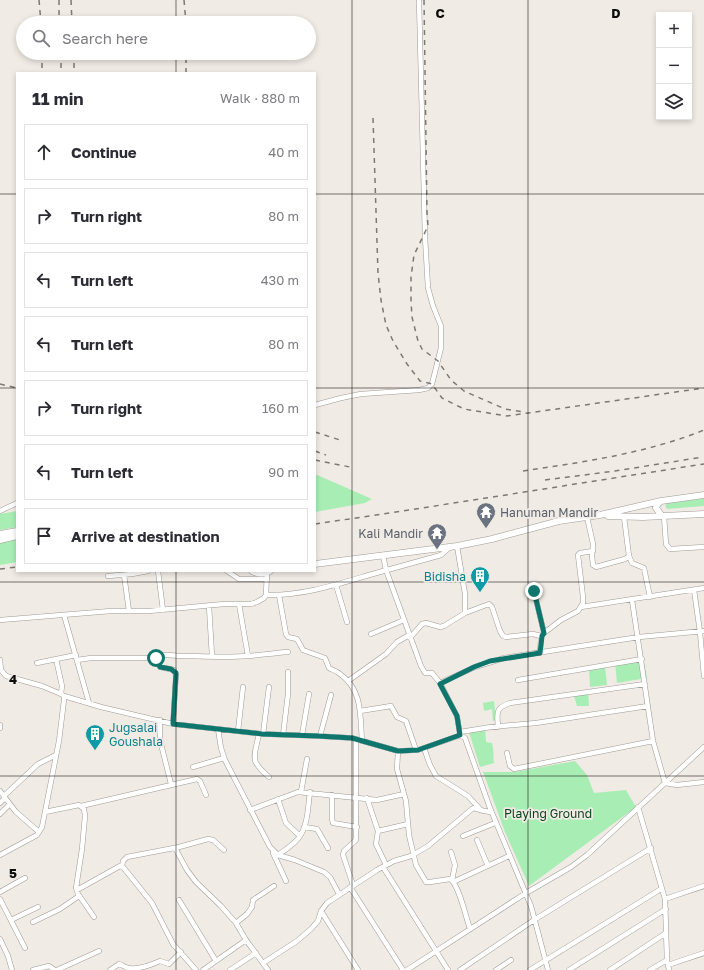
<!DOCTYPE html>
<meta charset="utf-8">
<style>
:root{--surface:#fff;--page:#f7f7f7;--text:#2b2b33;--muted:#7c7c81;--line:#e1e1e2}
body{margin:0;font-family:"Golos Text",sans-serif;background:var(--page);color:var(--text)}
.controls{position:absolute;right:12px;top:12px;display:grid;overflow:hidden;border-radius:0px;box-shadow:0 2px 6px #0003}
.controls button{width:36px;height:36px;display:grid;place-items:center;padding:0;border:0;border-bottom:1px solid var(--line);background:var(--surface);color:var(--text);font:20px sans-serif}
.stop{position:absolute;width:12px;height:12px;margin:-9px;border:3px solid #0f766e;border-radius:50%;background:#fff}
.stop.end{background:#0f766e;border-color:#fff;box-shadow:0 1px 4px #0008}
.list{margin:0;padding:0;list-style:none}
h2{display:flex;justify-content:space-between;align-items:center;height:52px;margin:0;padding:0 16px;font-size:17px}
h2 small{font-size:13px;font-weight:400;color:var(--muted)}
.list li{display:grid;grid-template-columns:26px 1fr auto;gap:12px;align-items:center;box-sizing:border-box;height:56px;margin:0 8px 8px;padding:0 8px;border:1px solid var(--line);border-radius:0px}
.list b{display:block;font-size:15px;white-space:nowrap}
.list em{font-size:13px;font-style:normal;color:var(--muted)}
.icon{flex:none;width:22px;height:22px;fill:none;stroke:currentColor;stroke-width:2;stroke-linecap:round;stroke-linejoin:round}
.map{position:relative;flex:none;width:704px;height:970px;overflow:hidden}
.search{position:absolute;background:var(--surface);box-shadow:0 2px 6px #0003;left:16px;top:16px;width:300px;height:44px;display:flex;align-items:center;gap:10px;box-sizing:border-box;padding:0 14px;border-radius:22px;color:var(--muted);font-size:15px}
.panel{position:absolute;background:var(--surface);box-shadow:0 2px 6px #0003;left:16px;top:72px;width:300px;height:500px;border-radius:0px}
.map>svg:first-child{display:block}
.green{fill:#a8eeb4}
.lines{fill:none;stroke-linecap:round;stroke-linejoin:round}
.minor-casing{stroke:#9f9a94;stroke-width:5.5}
.major-casing{stroke:#9f9a94;stroke-width:7}
.minor{stroke:#fff;stroke-width:4.5}
.major{stroke:#fff;stroke-width:6}
.rail{stroke:#7c7975;stroke-width:1.5;stroke-dasharray:5 5;stroke-linecap:butt}
.route{stroke:#0f766e;stroke-width:5}
.grid{fill:none;stroke:#0e0d0b;stroke-width:1;stroke-opacity:0.55}
.labels{text-anchor:middle;dominant-baseline:central;stroke-width:3.5;stroke-linejoin:round;paint-order:stroke}
.worship-label{font-size:12px;fill:#5b616d;stroke:#f0ebe4;text-anchor:start}
.culture-label{font-size:12px;fill:#0d838f;stroke:#f0ebe4;text-anchor:end}
.park-label{font-size:12px;fill:#0a421c;stroke:#f0ebe4}
.grid-label{font-size:13px;text-anchor:middle;font-weight:bold;fill:#0e0d0b;stroke:#f0ebe4;stroke-width:3.5;stroke-linejoin:round;paint-order:stroke}
</style>
<div class="map">
<svg width="704" height="970" viewBox="0 0 704 970">
<rect width="100%" height="100%" fill="#f0ebe4"/>
<path class="green" d="M315,474L372,499L365,503L315,512Z
M704,498V506L667,509L665,505L668,503Z
M17,511V527L0,530V514Z
M17,539V562L0,565V542Z
M643,657L647,678L617,683L615,661Z
M605,666L607,685L590,687L589,668Z
M588,690L589,706H577L573,693Z
M494,701L496,720L493,721L492,709L484,711L483,703Z
M485,727L486,742L492,743C494,750 493,756 494,763L480,767L468,729Z
M575,761L587,775L594,793L626,790L636,807L529,886L505,832L483,772H515Z"/>
<g class="lines">
<g class="minor-casing">
<path id="minor" d="M315,405L341,398L361,394L419,390L428,388L432,384L441,348V326L433,306L428,288L425,237L419,0
M0,511L17,503
M664,516L666,544L670,549L704,547
M587,517L593,544L592,556L593,565L596,567L625,559L629,556L624,517
M383,555L386,570L421,666L425,673H432L440,683L457,716L460,735
M629,556L632,563L644,568L650,597
M158,571L163,610
M227,571L239,579H267
M124,575L129,611
M108,576L132,574L148,571
M336,585L347,622
M694,590L700,632L704,676
M534,591L544,633
M266,595C301,596 335,585 369,575C390,569 412,563 434,557L441,555L450,547
M279,595L286,634L288,637L297,639L303,650L325,658L329,668C332,670 337,671 340,674C363,690 360,716 362,741
M632,600L653,741L665,783L677,785L704,782
M239,604L248,656
M209,606L212,656
M581,607L704,588
M465,613L489,604L492,607L500,631L503,636L506,637L533,634L541,636
M64,615L89,703
M0,620L111,611H149L224,604H251L257,602L264,598L266,595L267,571
M371,634L404,620
M410,638L422,624L426,623L440,627L444,626L465,613V594L457,546
M540,653L541,636L544,633L561,620L578,611L583,603V597L578,555L580,553L593,551
M56,659L62,686L61,694
M155,659C163,652 173,656 182,656C204,656 226,658 248,656C261,655 274,653 288,652
M0,660L1,670L6,676L42,686L61,694L64,696V700L59,741L42,827L37,835L0,855
M77,660L91,658H152L157,659L160,667L174,670L176,675L173,724
M37,663L76,655
M518,680L642,659
M348,681L386,654L397,642L409,635
M440,683L475,667L504,658L639,637L704,631
M64,696L101,707L173,724L263,734L318,736L352,738L398,751L418,750L458,736L460,735L465,738L490,808L531,906L548,970
M360,711L391,706L397,717L406,721L416,750
M160,720V740L171,784
M0,725V728
M498,727C497,713 495,708 510,703L645,684
M218,729L221,748L225,760L270,847L278,855L295,860L324,872L330,877L339,894
M238,731L243,687
M460,732L491,727L536,723L648,706
M259,734C254,758 249,760 269,777
M263,734L269,687
M283,735L288,694V672
M302,735L309,694
M320,736L331,695
M424,748L430,765L436,776L468,796L480,809
M398,751L397,769L406,801L409,835L416,865L426,882H430L450,879C459,884 466,918 470,929
M507,753L510,766L514,769L653,741
M193,767L224,758
M0,791L16,812L39,832
M301,792L307,759
M332,795V819L333,823L357,827
M4,796L38,764L56,755
M367,798L378,831L376,844L386,865
M278,799L286,823L300,836
M0,803L5,798
M81,806L197,779L200,781L206,795
M638,807L665,899L667,960L669,970
M250,810L298,792L377,800L404,794
M45,812L79,805L84,809L85,816L82,849L76,888L78,894L94,917
M0,814L10,804
M304,827L317,829L328,848
M378,831L408,824
M463,836L495,823
M477,840L488,866
M175,848L187,870L196,882L221,906L236,923L246,940L268,970
M451,852L455,865L452,880
M273,853L286,881
M278,855C285,850 295,844 300,836C308,824 308,806 310,792
M122,866L123,861L127,857L179,847L208,839L213,840L224,850
M383,867L448,970
M453,882L509,856
M353,885L343,855L344,851L356,840V739
M350,887L403,970
M77,890L120,866L123,867L152,903L173,944L196,970
M0,892L25,878
M0,899L25,948
M665,899L704,886
M179,900L216,961
M321,911L358,970
M11,920L38,907
M33,922L60,909L79,896
M236,923L247,914L252,907L253,900L274,886
M0,939L8,956L12,970
M263,963L297,941L311,929L318,921L321,911L327,903L377,870L394,861L411,856L428,846L472,809L474,808L484,811L491,812
M668,965L704,953
M33,970L49,966L55,970
M57,970L99,951
M110,970L119,964C122,965 125,967 128,968C138,970 151,965 160,961L169,964L181,952
M203,970L246,940
M230,970L256,953
M407,970L526,893L571,867L587,855L704,747
M460,970L534,920L651,848
M496,970L511,960
M530,970L661,889
M569,970L666,909
M610,970L666,933
M650,970L667,960"/>
</g>
<g class="major-casing">
<path id="major" d="M661,501L657,505L656,508L662,516
M608,516L643,517L704,514
M0,534L17,531
M0,540L17,536
M315,564L457,546L492,539L559,521L600,515L661,501L704,495
M252,571C258,574 264,575 270,571"/>
</g>
<use href="#minor" class="minor"/>
<use href="#major" class="major"/>
<path class="rail" d="M39,0L41,23
M59,0V23
M71,0L72,23
M184,0L186,23
M424,0L427,213L428,226L414,255L411,277V301L412,317L418,341L422,349L438,361L451,380L464,391L505,409L524,412
M42,53V73
M61,53V73
M74,53V73
M186,73V53
M373,118L378,273L381,300L386,325L393,341L407,364L420,381L432,384L442,398L464,409L507,416L704,388
M0,384L17,388
M315,432L343,441
M315,451L326,455
M315,460L350,467
M523,471C584,462 647,453 704,430
M545,480L615,471L703,457
M315,524C445,505 574,484 704,464
M0,569L17,567"/>
</g>
<g class="lines">
<path class="route" d="M156,658L157,659L160,667L171,669L176,673L173,724L262,734L318,736L352,738L398,751L418,750L460,735L457,716L440,684L474,667L490,661L540,653L542,636L544,633L534,591"/>
</g>
<path class="grid" d="M176,0V23M352,0V970M528,0V970M176,53V73M0,194H17M315,194H704M0,388H17M315,388H704M176,571V970M0,582H704M0,776H704"/>
<defs>
<g id="temple-pin" transform="scale(1)"><path d="M0 17L-7.5 6A9.5 9.5 0 1 1 7.5 6Z" fill="#6b7280" stroke="#f0ebe4"/><path d="M0-6L5-2H3V0L6.5 2.5H4V6H1.5V3h-3V6H-4V2.5H-6.5L-3 0V-2H-5Z" fill="#fff"/></g>
<g id="building-pin" transform="scale(1)"><path d="M0 17L-7.5 6A9.5 9.5 0 1 1 7.5 6Z" fill="#0f9aa8" stroke="#f0ebe4"/><path d="M-4-6H4V6H1V3H-1V6H-4ZM-2.5-4.3h1.7v1.8h-1.7ZM.8-4.3h1.7v1.8H.8ZM-2.5-1h1.7V.8h-1.7ZM.8-1h1.7V.8H.8Z" fill="#fff"/></g>
</defs>
<g fill-rule="evenodd">
<use href="#temple-pin" x="486" y="512"/>
<use href="#temple-pin" x="437" y="533"/>
<use href="#building-pin" x="480" y="576"/>
<use href="#building-pin" x="95" y="734"/>
</g>
<g class="labels">
<g class="worship-label">
<text x="500" y="512">Hanuman Mandir</text>
<text x="423" y="533" text-anchor="end">Kali Mandir</text>
</g>
<g class="culture-label">
<text x="466" y="576">Bidisha</text>
<text x="109" y="727" text-anchor="start">Jugsalai<tspan x="109" dy="14">Goushala</tspan></text>
</g>
<g class="park-label">
<text x="548" y="813">Playing Ground</text>
</g>
</g>
<g class="grid-label">
<text x="440" y="18">C</text>
<text x="616" y="18">D</text>
<text x="13" y="684">4</text>
<text x="13" y="878">5</text>
</g>
</svg>
<div class="controls">
<button>+</button>
<button>−</button>
<button><svg class="icon" aria-label="layers" viewBox="0 0 24 24"><path d="M12 4l9 5-9 5-9-5zM3 14l9 5 9-5"/></svg></button>
</div>
<div class="stop" style="left:156px;top:658px"></div>
<div class="stop end" style="left:534px;top:591px"></div>
<div class="search"><svg class="icon" aria-label="search" viewBox="0 0 24 24"><circle cx="10" cy="10" r="6"/><path d="M15 15l6 6"/></svg>Search here</div>
<section class="panel">
<h2>11 min<small>Walk · 880 m</small></h2>
<ul class="list">
<li><svg class="icon" aria-label="ahead" viewBox="0 0 24 24"><path d="M12 20V5M6 11l6-6 6 6"/></svg><div><b>Continue</b></div><em>40 m</em></li>
<li><svg class="icon" aria-label="right" viewBox="0 0 24 24"><path d="M7 20v-9h11M14 6l5 5-5 5"/></svg><div><b>Turn right</b></div><em>80 m</em></li>
<li><svg class="icon" aria-label="left" viewBox="0 0 24 24"><path d="M17 20v-9H6M10 6l-5 5 5 5"/></svg><div><b>Turn left</b></div><em>430 m</em></li>
<li><svg class="icon" aria-label="left" viewBox="0 0 24 24"><path d="M17 20v-9H6M10 6l-5 5 5 5"/></svg><div><b>Turn left</b></div><em>80 m</em></li>
<li><svg class="icon" aria-label="right" viewBox="0 0 24 24"><path d="M7 20v-9h11M14 6l5 5-5 5"/></svg><div><b>Turn right</b></div><em>160 m</em></li>
<li><svg class="icon" aria-label="left" viewBox="0 0 24 24"><path d="M17 20v-9H6M10 6l-5 5 5 5"/></svg><div><b>Turn left</b></div><em>90 m</em></li>
<li><svg class="icon" aria-label="arrive" viewBox="0 0 24 24"><path d="M6 21V4h12l-3 4 3 4H6"/></svg><div><b>Arrive at destination</b></div></li>
</ul>
</section>
</div>
